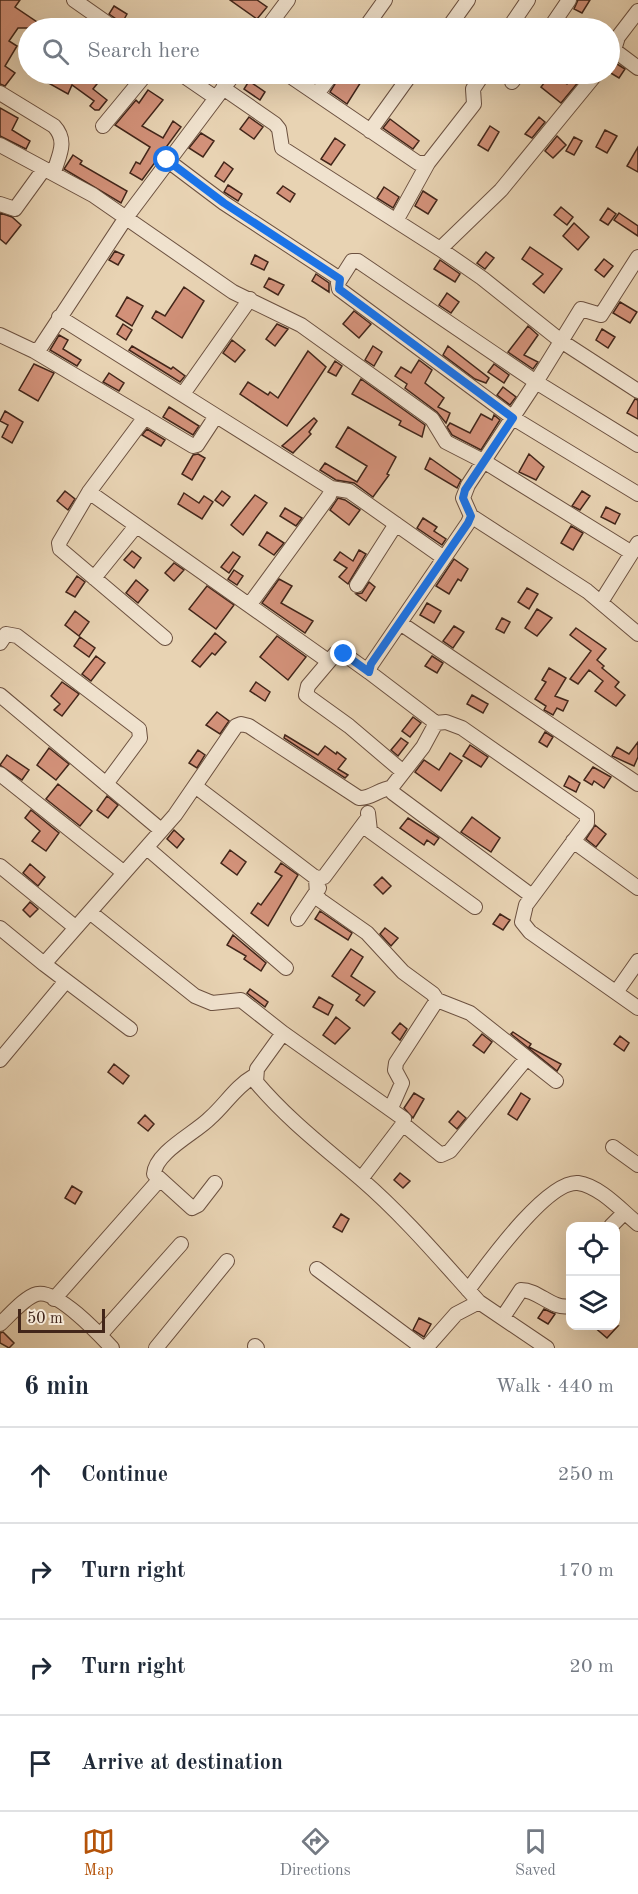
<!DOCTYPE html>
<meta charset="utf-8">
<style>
:root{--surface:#fff;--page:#f6f6f7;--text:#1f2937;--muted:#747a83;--line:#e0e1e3;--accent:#b45309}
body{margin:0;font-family:"Old Standard TT",serif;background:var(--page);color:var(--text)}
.controls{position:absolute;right:18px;bottom:18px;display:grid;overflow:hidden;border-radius:12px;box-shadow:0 6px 24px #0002}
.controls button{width:54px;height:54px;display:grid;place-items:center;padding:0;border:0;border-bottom:2px solid var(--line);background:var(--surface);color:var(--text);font:30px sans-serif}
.scale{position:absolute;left:18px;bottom:15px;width:87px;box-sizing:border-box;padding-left:6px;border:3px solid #42261a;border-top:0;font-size:16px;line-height:21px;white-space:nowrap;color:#42261a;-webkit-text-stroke:4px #f0e2ce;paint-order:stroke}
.stop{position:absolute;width:18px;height:18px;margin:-14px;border:4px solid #1a73e8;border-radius:50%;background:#fff}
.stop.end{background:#1a73e8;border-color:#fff;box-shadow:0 2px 6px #0008}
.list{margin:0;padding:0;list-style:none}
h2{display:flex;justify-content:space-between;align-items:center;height:78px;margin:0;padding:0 24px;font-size:26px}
h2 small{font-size:20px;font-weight:400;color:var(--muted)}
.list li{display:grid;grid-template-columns:39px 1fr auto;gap:18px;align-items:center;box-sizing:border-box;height:96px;padding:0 24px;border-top:2px solid var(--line)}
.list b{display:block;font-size:22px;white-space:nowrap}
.list em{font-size:20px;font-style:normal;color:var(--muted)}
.icon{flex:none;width:33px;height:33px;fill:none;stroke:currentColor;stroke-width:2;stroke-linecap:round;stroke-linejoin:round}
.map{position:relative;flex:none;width:638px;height:1348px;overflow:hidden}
.search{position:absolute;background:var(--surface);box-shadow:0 6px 24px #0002;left:18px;right:18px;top:18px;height:66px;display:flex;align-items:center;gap:15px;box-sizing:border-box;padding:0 21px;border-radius:33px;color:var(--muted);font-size:22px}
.sheet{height:462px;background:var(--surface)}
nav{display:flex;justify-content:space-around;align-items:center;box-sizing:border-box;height:84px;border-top:2px solid var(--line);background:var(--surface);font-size:16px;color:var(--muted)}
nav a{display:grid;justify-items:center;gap:3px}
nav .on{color:var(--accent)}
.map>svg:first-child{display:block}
.building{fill:#d29179;stroke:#42261a;stroke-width:1.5}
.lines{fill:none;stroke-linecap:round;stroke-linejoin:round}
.street-casing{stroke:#6c5140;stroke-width:16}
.street{stroke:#f0e2ce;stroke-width:14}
.route{stroke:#1a73e8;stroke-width:8}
</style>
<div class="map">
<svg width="638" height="1348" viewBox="0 0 638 1348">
<rect width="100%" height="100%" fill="#e8d3b3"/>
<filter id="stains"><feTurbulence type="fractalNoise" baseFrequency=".00333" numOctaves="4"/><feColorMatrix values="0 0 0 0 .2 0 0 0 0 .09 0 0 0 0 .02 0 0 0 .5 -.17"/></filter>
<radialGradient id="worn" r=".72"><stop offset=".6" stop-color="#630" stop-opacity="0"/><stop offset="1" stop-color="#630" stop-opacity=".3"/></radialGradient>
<path class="building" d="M0,0H20L15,7L46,28H18L9,41L17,46L5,66L15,73L5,86L0,84Z
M230,0H257L267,7L257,19Z
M578,0H590L582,13L574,9Z
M114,6L127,14L122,23L109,14Z
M609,59L625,69L619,78L609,72Z
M47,74H105L93,89L107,100L99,110H95L90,106L94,101L72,85L68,94L43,80Z
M341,74H366L347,104L330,92Z
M551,74L567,84L574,74H585L561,103L541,87Z
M249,81L265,92L260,100L244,89Z
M148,90L163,100L142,126L163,138L173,121L181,127L142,180L130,173L136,162L140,164L150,147L115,125L136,100L139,103Z
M0,108L18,118L12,130L30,141L26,149L0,136Z
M249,117L263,127L254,139L240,129Z
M539,117L545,122L532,138L525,134Z
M390,119L419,141L413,149L383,128Z
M490,126L499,132L488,151L478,145Z
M605,130L617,136L607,153L596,147Z
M201,133L214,141L203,157L189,148Z
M557,136L566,145L553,158L545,151Z
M574,137L582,141L574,155L566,151Z
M335,138L345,145L331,165L321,159Z
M638,147V172L627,166Z
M73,155L82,161L80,164L127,191L121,203L64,169Z
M224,162L233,169L224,182L215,176Z
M228,185L242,194L238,201L224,192Z
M283,186L295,194L290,202L277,193Z
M384,187L399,197L393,208L377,198Z
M423,191L437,200L428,214L415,206Z
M561,207L573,217L567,225L554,215Z
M608,208L616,214L608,225L600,220Z
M0,213L12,217L21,225L6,244L0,239Z
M619,213L638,226V236L614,220Z
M574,223L589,237L578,250L563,236Z
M530,247L562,269L544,293L533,284L543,274L522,259Z
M115,251L124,255L118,265L109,260Z
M486,252L494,258L485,269L477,263Z
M255,255L268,262L264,270L251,264Z
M604,259L613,266L604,277L595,270Z
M440,260L460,274L455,282L434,269Z
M316,274L329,283V292L312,281Z
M269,278L284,285L278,295L264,287Z
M184,287L204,301L182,338L152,318L156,311L165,316Z
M447,293L459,302L451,313L439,305Z
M127,297L143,306L132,326L116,316Z
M620,302L637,312L630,323L613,313Z
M354,311L371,324L359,338L343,324Z
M123,324L132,330L126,340L117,334Z
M277,324L288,329L275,346L266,339Z
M528,326L538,335L524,355L538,362L533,369L508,352Z
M602,329L615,337L608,348L596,340Z
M59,335L68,340L63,349L81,360L77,366L50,350Z
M232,340L245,350L235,362L223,353Z
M132,346L171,369L173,367L185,376L180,382L129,350Z
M373,346L382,352L374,366L365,360Z
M448,346L489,378L486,383L475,379L443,355Z
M308,351L326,367L287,426L240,394L248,382L268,395L270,392L278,398Z
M419,360L432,370L425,383L444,398L438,407L450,413L446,423L437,412L405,388L407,384L395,376L401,367L411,373Z
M335,361L342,366L336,376L328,372Z
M34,364L54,373L38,401L19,390Z
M494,364L509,375L504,383L488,372Z
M109,373L124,383L119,391L103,382Z
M361,379L425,425L422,437L399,425L401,421L352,394Z
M503,387L516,397L510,405L497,395Z
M635,399L638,400V419L627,413Z
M169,407L199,426L193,435L163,417Z
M5,411L23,422L12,443L2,437L8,425L0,421Z
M481,414L492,420L494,415L500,420L481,450L452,435L447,427L450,423L470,433Z
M314,418L317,421L309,432L311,434L293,453L282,446Z
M348,427L396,457L387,474L389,475L373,497L354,483L336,480L320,470L325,463L357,482L367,466L336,447Z
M147,429L165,440L161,446L142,435Z
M198,454L205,458L192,480L182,474L193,455Z
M529,454L544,467L536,480L519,472Z
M430,458L461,480L457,488L425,469Z
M65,491L75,499L68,510L57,501Z
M222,491L230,497L223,506L215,500Z
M582,491L590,496L580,510L572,506Z
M184,493L199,503L204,496L213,502L202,519L178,504Z
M255,495L267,503L243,535L231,525Z
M338,498L345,500L360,510L349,525L330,510Z
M606,507L620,514L615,524L601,517Z
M285,508L302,518L296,526L280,516Z
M423,518L437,527L434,531L446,539L442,545L417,528Z
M571,526L583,533L573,550L561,543Z
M267,532L284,543L274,555L259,545Z
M359,550L366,554L348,584L339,577L347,568L334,560L340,552L353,561Z
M132,551L141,558L134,568L124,560Z
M233,552L240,557L229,573L221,567Z
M454,559L468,569L461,581L458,579L449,594L436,586Z
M174,563L184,570L174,581L165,573Z
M234,570L243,576L237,585L228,579Z
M77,576L85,582L75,597L66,592Z
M279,579L292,586L281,603L313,621L305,633L262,603Z
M136,580L148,590L138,603L126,593Z
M369,582L375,587L366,601L356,594L362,593Z
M207,586L234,605L216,629L189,609Z
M527,588L538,594L529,609L518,602Z
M427,603L441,611L434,623L420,615Z
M537,609L552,618L537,636L525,628Z
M75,611L89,622L79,636L65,625Z
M502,618L510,622L504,633L496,629Z
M454,626L464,632L453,648L443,641Z
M576,628L606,649L597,660L604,666L602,668L619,682L615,687L625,695L616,706L595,691L603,681L589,670L578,684L570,679L591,651L570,635Z
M215,633L226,642L215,655L212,653L200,667L192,661Z
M277,636L306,657L288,680L260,657Z
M80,637L95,648L89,657L74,646Z
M96,656L105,663L91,681L82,674Z
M432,656L443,663L437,673L425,666Z
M549,668L566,678L555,696L568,701L563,711L557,708L553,715L544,710L546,706L535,699L546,682L542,680Z
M62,682L79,694L62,716L54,710L60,704L51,696Z
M256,682L270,692L265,701L250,691Z
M472,695L488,704L483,713L467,704Z
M217,712L229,721L220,734L206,725Z
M413,717L421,723L410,737L402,731Z
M545,732L553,737L547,747L539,742Z
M285,735L318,755L325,746L336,754L337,752L346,759L338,769L348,775L345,778L284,738Z
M401,738L408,743L398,756L391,750Z
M638,742V757L634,766L612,756L617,747L629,754Z
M470,745L488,757L481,767L463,756Z
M49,748L69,764L56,780L37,765Z
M198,750L205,755L197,768L189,763Z
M450,753L462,761L441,791L415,772L424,760L439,770Z
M7,755L29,770L22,780L0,765Z
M593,767L611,777L604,788L594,781L592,785L584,780Z
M569,776L580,783L576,792L564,786Z
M58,784L92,811L80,826L46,799Z
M107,796L118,805L108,818L97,810Z
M31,810L59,833L46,851L32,841L40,831L25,818Z
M472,817L500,838L491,852L461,832Z
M408,818L439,838L434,845L427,840L424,845L400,828Z
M595,825L606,834L596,847L586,839Z
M174,830L184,839L177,848L167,839Z
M230,850L246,862L237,875L221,863Z
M281,863L298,875L268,926L251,913L258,903L261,905L282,876L275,872Z
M30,864L45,877L38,886L23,873Z
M382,877L391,886L383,894L374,885Z
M30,902L38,909L30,917L23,910Z
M320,911L352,933L348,940L315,919Z
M500,914L510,920L503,930L493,924Z
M385,928L398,938L391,946L380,934Z
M233,935L266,963L261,971L244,959L246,956L227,945Z
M351,949L363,957L351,976L375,992L364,1006L356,1000L360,995L332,976Z
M250,989L268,1002L265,1007L247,993Z
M319,997L333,1005L328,1015L313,1007Z
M336,1017L350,1028L335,1044L323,1035Z
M400,1023L407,1029L400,1040L392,1033Z
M513,1032L531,1044L529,1047L561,1064L557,1071L511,1034Z
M482,1034L492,1042L484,1053L473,1045Z
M620,1036L629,1043L624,1051L614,1044Z
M114,1064L129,1076L123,1084L108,1072Z
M414,1093L424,1099L413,1118L404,1108Z
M521,1093L530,1099L517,1120L508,1114Z
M458,1111L466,1118L457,1129L449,1122Z
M145,1115L154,1124L148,1131L138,1123Z
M400,1173L410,1181L403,1188L394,1180Z
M72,1186L82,1192L75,1204L65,1198Z
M341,1214L349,1219L342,1232L333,1227Z
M544,1309L555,1314L548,1324L538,1318Z
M419,1318L431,1324L424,1337L413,1330Z
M593,1326H618L607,1338Z
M3,1332L14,1343L9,1348L0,1343V1333Z"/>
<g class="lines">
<g class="street-casing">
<path id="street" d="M74,0L114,28
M638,11L618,37L614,50L638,68
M267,28L288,0
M365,28L385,0
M448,28L468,0
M509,28L528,0
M550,28L569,0
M181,74L216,98
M287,74L418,163H428L474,104L473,89L483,74
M512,82L518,74
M223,88L275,124L279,129L282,148L440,249L482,278L561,341L638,391
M0,93L54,126C68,141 59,155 54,172
M317,94L332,74
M103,126L146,74
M370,131L411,74
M0,145L93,195L233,292L301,325L432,419L446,442L485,462L632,553
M167,160L224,203L340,279
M0,204L15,209L44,169
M396,221L428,163
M440,249L501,190L596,74
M638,257L601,315L581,309L536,382L468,485L463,498L471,516L468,523L371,665L369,672L436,723L446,722L462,728L587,815V823L526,905L522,922L530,932L638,1008
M59,317L331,488L349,491L444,558
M0,335L34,351L40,348L125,219L234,74
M34,351L193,446L197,445L216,416
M183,394L250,299
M145,417L89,492L59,543L60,549L165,638
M638,445L536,382L358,261H352L338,283L339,289L513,418L638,494
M89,492L328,661
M471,516L587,591L638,634
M94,578L136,526
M357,585L396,524
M601,602L638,543
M250,604L329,496L331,488
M400,623L638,784
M0,643L6,634L17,636L139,729L140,738L106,784
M369,672L344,654L336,653L308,686L306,695L349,726L402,771
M0,695L161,830
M436,723L423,747L391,788L393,793L532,896
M0,774L123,872
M195,786L316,878L324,877L368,818
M368,813L370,831L475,907
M573,841L638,888
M147,848L286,968
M0,866L75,927
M316,878L317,895L320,900L367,933L403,972L433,994L437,1000L396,1063L395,1070L402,1083L391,1108
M91,913L195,996L212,1003L241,1000L283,1033
M298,919L319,888
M0,928L44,964
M617,991L638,961
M437,1000L470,1013L556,1081
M130,1029L44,964L175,815L236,726L241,724L249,726L359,798C371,799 379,789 391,788
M0,1060L66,981
M403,1124L441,1155L450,1151L526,1059
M613,1147L638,1165
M160,1179L154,1174C155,1152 197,1132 210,1118C226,1104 235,1087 254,1076
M361,1179L403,1124L404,1119L283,1033L257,1069L256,1082C287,1119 325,1148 361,1179C404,1216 441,1260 479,1302
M611,1226L624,1213
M317,1269L423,1348
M468,1290C486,1266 547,1180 578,1183C600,1186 622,1211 638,1224
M54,1299L160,1179L192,1208L198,1205L215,1183
M503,1317L521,1290C539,1290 552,1310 570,1306
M0,1324C10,1315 25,1297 37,1294C57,1289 99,1334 112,1348
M100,1335L181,1244
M255,1346L257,1348
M156,1348L227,1261
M426,1348L456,1314L479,1302L547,1348"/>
</g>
<use href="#street" class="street"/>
</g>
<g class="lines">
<path class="route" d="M167,160L224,203L340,279L339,289L513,418L465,490L463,498L471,516L468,523L371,664L369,672L344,654"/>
</g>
<rect width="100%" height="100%" filter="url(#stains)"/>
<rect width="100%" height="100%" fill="url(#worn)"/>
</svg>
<div class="controls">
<button><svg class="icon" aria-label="locate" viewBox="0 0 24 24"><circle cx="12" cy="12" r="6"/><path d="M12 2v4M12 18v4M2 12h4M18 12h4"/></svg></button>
<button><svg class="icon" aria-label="layers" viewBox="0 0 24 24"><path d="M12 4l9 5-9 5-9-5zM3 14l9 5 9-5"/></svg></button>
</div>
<div class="scale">50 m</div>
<div class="stop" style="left:167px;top:160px"></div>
<div class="stop end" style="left:344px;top:654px"></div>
<div class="search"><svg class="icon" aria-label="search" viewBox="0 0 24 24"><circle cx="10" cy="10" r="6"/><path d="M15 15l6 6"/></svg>Search here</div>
</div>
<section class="sheet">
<h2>6 min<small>Walk · 440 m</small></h2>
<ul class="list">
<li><svg class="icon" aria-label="ahead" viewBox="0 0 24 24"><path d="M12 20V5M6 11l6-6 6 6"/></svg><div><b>Continue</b></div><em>250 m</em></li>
<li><svg class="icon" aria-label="right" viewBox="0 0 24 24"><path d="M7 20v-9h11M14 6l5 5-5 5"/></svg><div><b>Turn right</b></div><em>170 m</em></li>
<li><svg class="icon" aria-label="right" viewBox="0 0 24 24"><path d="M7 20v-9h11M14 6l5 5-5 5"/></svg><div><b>Turn right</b></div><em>20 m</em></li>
<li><svg class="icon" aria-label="arrive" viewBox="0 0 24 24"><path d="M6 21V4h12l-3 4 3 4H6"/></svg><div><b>Arrive at destination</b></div></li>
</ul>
</section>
<nav>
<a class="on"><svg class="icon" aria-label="map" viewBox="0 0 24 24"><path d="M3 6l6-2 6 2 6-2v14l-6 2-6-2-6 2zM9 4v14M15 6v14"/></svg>Map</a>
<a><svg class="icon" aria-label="directions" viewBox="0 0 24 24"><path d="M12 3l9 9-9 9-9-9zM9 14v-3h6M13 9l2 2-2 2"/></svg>Directions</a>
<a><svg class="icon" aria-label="saved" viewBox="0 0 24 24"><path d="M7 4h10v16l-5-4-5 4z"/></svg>Saved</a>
</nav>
